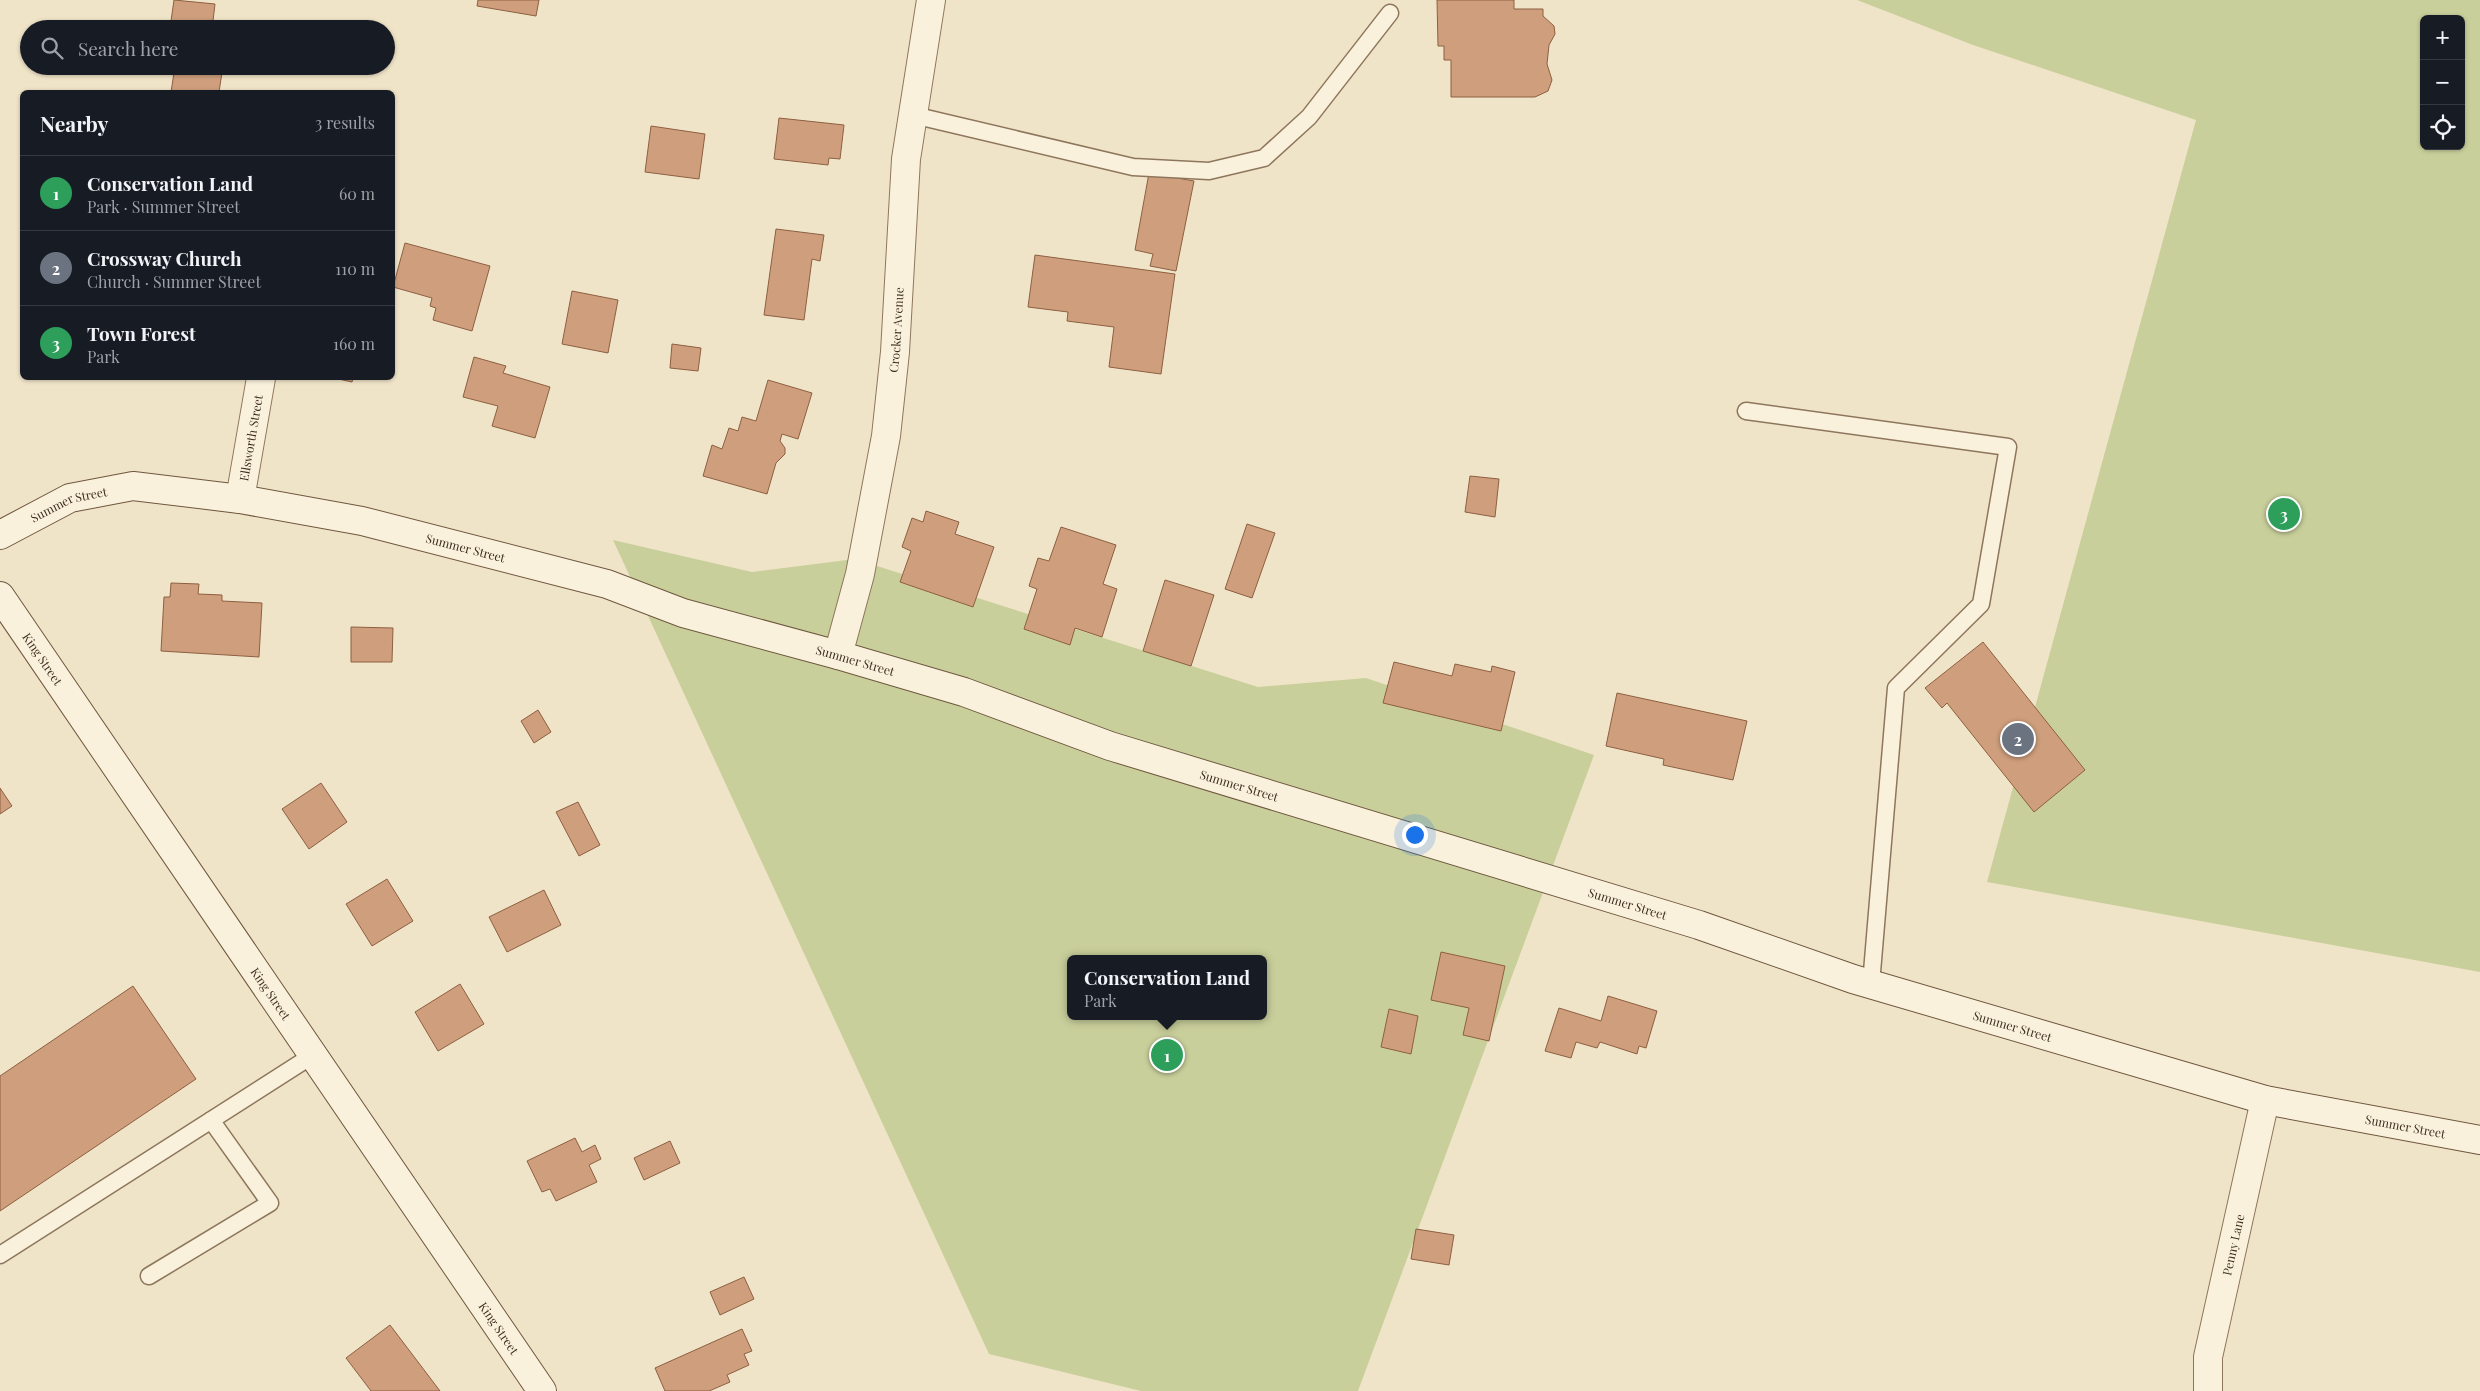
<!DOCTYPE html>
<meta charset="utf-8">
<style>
:root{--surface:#171b24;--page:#20242c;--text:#f1f3f6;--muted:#9ea1a6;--line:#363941;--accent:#db2777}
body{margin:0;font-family:"Playfair Display",serif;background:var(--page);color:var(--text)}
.controls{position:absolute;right:15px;top:15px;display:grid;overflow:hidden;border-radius:8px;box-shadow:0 1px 4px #0004}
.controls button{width:45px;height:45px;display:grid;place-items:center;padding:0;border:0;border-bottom:1px solid var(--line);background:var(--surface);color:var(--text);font:25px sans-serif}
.you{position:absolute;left:1414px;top:834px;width:18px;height:18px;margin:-12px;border:4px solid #fff;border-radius:50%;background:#1a73e8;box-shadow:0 0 0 8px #1a73e833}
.badge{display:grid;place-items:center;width:32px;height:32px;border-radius:50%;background:var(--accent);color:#fff;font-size:16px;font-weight:700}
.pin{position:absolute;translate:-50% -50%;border:2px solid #fff;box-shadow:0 1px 5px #0006}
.popup{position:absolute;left:1067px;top:955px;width:200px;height:65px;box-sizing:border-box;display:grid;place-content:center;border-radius:8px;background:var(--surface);filter:drop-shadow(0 1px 4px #0005);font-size:16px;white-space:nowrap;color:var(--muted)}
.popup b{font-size:19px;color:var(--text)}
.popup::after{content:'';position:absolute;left:50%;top:100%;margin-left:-10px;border:10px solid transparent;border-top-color:var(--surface)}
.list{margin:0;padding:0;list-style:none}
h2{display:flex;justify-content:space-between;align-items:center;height:65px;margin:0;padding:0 20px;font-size:21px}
h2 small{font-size:16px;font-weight:400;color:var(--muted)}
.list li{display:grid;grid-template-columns:32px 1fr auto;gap:15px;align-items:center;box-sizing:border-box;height:75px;padding:0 20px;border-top:1px solid var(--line)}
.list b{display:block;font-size:19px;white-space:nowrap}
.list p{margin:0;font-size:16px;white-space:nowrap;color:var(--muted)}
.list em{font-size:16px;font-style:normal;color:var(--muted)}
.icon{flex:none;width:28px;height:28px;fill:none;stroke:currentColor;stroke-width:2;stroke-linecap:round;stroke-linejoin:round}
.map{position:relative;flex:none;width:2480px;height:1391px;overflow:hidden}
.search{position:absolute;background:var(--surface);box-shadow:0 1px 4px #0004;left:20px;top:20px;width:375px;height:55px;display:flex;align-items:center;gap:12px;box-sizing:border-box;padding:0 18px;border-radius:28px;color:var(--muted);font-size:19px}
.panel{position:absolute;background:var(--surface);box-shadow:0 1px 4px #0004;left:20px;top:90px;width:375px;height:290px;border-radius:8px}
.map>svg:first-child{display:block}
.green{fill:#c9cf9b;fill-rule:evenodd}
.building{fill:#cf9f7d;stroke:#8d5f41}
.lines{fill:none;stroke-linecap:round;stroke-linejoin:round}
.service-casing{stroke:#8d765c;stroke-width:19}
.minor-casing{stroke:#8d765c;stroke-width:30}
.secondary-casing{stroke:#6f573f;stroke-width:30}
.service{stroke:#faf1dc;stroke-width:16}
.minor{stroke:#faf1dc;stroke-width:28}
.secondary{stroke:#faf1dc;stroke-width:28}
.labels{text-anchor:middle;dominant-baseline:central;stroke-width:4.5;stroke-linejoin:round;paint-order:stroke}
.street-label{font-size:12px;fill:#3d2e20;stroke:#f7eed8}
</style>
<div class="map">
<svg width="2480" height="1391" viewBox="0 0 2480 1391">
<rect width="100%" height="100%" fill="#f0e4c8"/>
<path class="green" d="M1857,0H2480V972L1987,882L2196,120L1973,45ZM2424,19H2461V146H2424Z
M613,540L752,572L855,559L1258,687L1366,678L1594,755L1358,1391H1141L989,1354ZM1071,959H1263V1016H1071Z"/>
<path class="building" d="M174,0L215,4L212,29L170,28Z
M478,0H539L536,16L477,6Z
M1437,0H1514V9H1543V16L1554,26L1555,34L1549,45L1547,64L1552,80L1548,91L1535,97H1451V60H1444V46H1438Z
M175,66H223L219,92H171Z
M779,118L844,125L840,159L829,158L828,165L774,159Z
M651,126L705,134L699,179L645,172Z
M1149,173L1194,181L1176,271L1150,266L1153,254L1135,250Z
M776,229L824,235L820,261L812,259L804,320L764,315Z
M405,243L490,266L472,331L433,320L436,308L430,306L432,298L393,287Z
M1035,255L1175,274L1161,374L1109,367L1114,327L1067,321L1068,312L1028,307Z
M572,291L618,300L608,353L562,344Z
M672,344L701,348L698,371L670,368Z
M474,357L506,366L503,373L550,387L535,438L492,426L498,406L463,397Z
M334,378H353L352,382Z
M768,380L812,393L798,439L782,434L780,441L785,448V454L776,463L767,494L703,476L712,445L722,449L729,428L738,431L742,417L756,421Z
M1470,476L1499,479L1495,517L1465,512Z
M926,511L959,522L955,534L994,547L973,607L900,582L911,551L902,547L912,518L923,522Z
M1247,524L1275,533L1252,598L1225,589Z
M1061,527L1116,545L1103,584L1117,589L1102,637L1075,628L1070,645L1024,629L1037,589L1029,586L1038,558L1049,561Z
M1165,580L1214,595L1191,666L1143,651Z
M171,583L199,584L198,594L222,595V601L262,603L259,657L161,651L164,597H170Z
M351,627L393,628L392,662H351Z
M1983,642L2085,770L2034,812L1947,703L1942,708L1925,688Z
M1394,662L1452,676L1455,664L1491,672L1492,666L1515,672L1501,731L1383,703Z
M1617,693L1747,721L1733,780L1663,765L1664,759L1606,746Z
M538,710L551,732L534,743L521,721Z
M321,783L347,822L309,849L282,809Z
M0,788L12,806L0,814Z
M578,802L600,845L579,856L556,812Z
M387,879L413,921L372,946L346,904Z
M544,890L561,925L507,952L489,917Z
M1441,952L1505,966L1489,1041L1463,1035L1469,1008L1431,1000Z
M460,984L484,1024L438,1051L415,1012Z
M133,986L196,1079L0,1211V1076Z
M1608,996L1657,1011L1646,1048L1639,1046L1637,1054L1600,1042L1597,1048L1576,1042L1571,1058L1545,1051L1559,1008L1601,1021Z
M1389,1009L1418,1016L1411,1054L1381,1047Z
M575,1138L582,1152L595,1145L601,1159L589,1165L597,1182L556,1201L550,1189L542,1192L527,1161Z
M670,1141L680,1163L644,1180L634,1158Z
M1416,1229L1454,1235L1449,1265L1411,1259Z
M744,1277L754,1299L720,1315L710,1292Z
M390,1325L440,1391H371L346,1358Z
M742,1329L752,1351L744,1354L749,1365L727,1375L730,1382L709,1391H665L655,1368Z"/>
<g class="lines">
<g class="service-casing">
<path id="service" d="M913,115L1133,167L1209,171L1264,158L1309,117L1390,13
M1746,411L2008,447L1981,604L1896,688L1871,984
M0,1255L313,1055
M149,1276L270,1203L211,1120"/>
</g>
<g class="minor-casing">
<g id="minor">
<path id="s1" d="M240,499L261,378"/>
<path id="s2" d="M838,655L860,574L886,436L895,352L906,159L931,0"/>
<path id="s3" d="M2208,1391V1357L2265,1100"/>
</g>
</g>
<g class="secondary-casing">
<g id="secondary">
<path id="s4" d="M0,535L70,498L133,486L240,499L362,521L607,584L683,613L838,655L964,692L1110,746L1699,925L1853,979L2265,1100L2480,1140"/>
<path id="s5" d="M0,596L542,1391"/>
</g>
</g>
<use href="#service" class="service"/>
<use href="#minor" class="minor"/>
<use href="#secondary" class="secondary"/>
</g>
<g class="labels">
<g class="street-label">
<text stroke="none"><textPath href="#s2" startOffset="331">Crocker Avenue</textPath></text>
<text stroke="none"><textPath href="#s1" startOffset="62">Ellsworth Street</textPath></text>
<text stroke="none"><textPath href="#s4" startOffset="76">Summer Street</textPath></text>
<text stroke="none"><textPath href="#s4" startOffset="482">Summer Street</textPath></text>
<text stroke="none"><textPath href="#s5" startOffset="76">King Street</textPath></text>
<text stroke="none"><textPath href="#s4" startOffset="888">Summer Street</textPath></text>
<text stroke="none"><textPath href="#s4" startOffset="1292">Summer Street</textPath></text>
<text stroke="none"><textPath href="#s4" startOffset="1698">Summer Street</textPath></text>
<text stroke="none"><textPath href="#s5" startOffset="481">King Street</textPath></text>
<text stroke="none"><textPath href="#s4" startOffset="2102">Summer Street</textPath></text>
<text stroke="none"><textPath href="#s4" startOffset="2508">Summer Street</textPath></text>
<text stroke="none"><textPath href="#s3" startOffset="149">Penny Lane</textPath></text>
<text stroke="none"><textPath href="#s5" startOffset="886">King Street</textPath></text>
</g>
</g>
</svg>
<div class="controls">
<button>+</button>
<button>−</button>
<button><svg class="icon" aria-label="locate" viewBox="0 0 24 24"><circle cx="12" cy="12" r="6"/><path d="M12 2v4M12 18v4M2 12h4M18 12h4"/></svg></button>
</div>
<div class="you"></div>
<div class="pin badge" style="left:1167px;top:1055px;background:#2e9e5b">1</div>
<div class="popup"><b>Conservation Land</b>Park</div>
<div class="pin badge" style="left:2018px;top:739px;background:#6b7280">2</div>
<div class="pin badge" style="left:2284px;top:514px;background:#2e9e5b">3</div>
<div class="search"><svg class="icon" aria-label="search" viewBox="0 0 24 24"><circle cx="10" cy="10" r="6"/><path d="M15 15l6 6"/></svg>Search here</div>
<section class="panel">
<h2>Nearby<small>3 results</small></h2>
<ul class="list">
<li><span class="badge" style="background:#2e9e5b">1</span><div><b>Conservation Land</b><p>Park · Summer Street</p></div><em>60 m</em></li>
<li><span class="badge" style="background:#6b7280">2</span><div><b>Crossway Church</b><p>Church · Summer Street</p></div><em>110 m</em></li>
<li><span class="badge" style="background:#2e9e5b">3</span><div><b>Town Forest</b><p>Park</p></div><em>160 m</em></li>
</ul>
</section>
</div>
